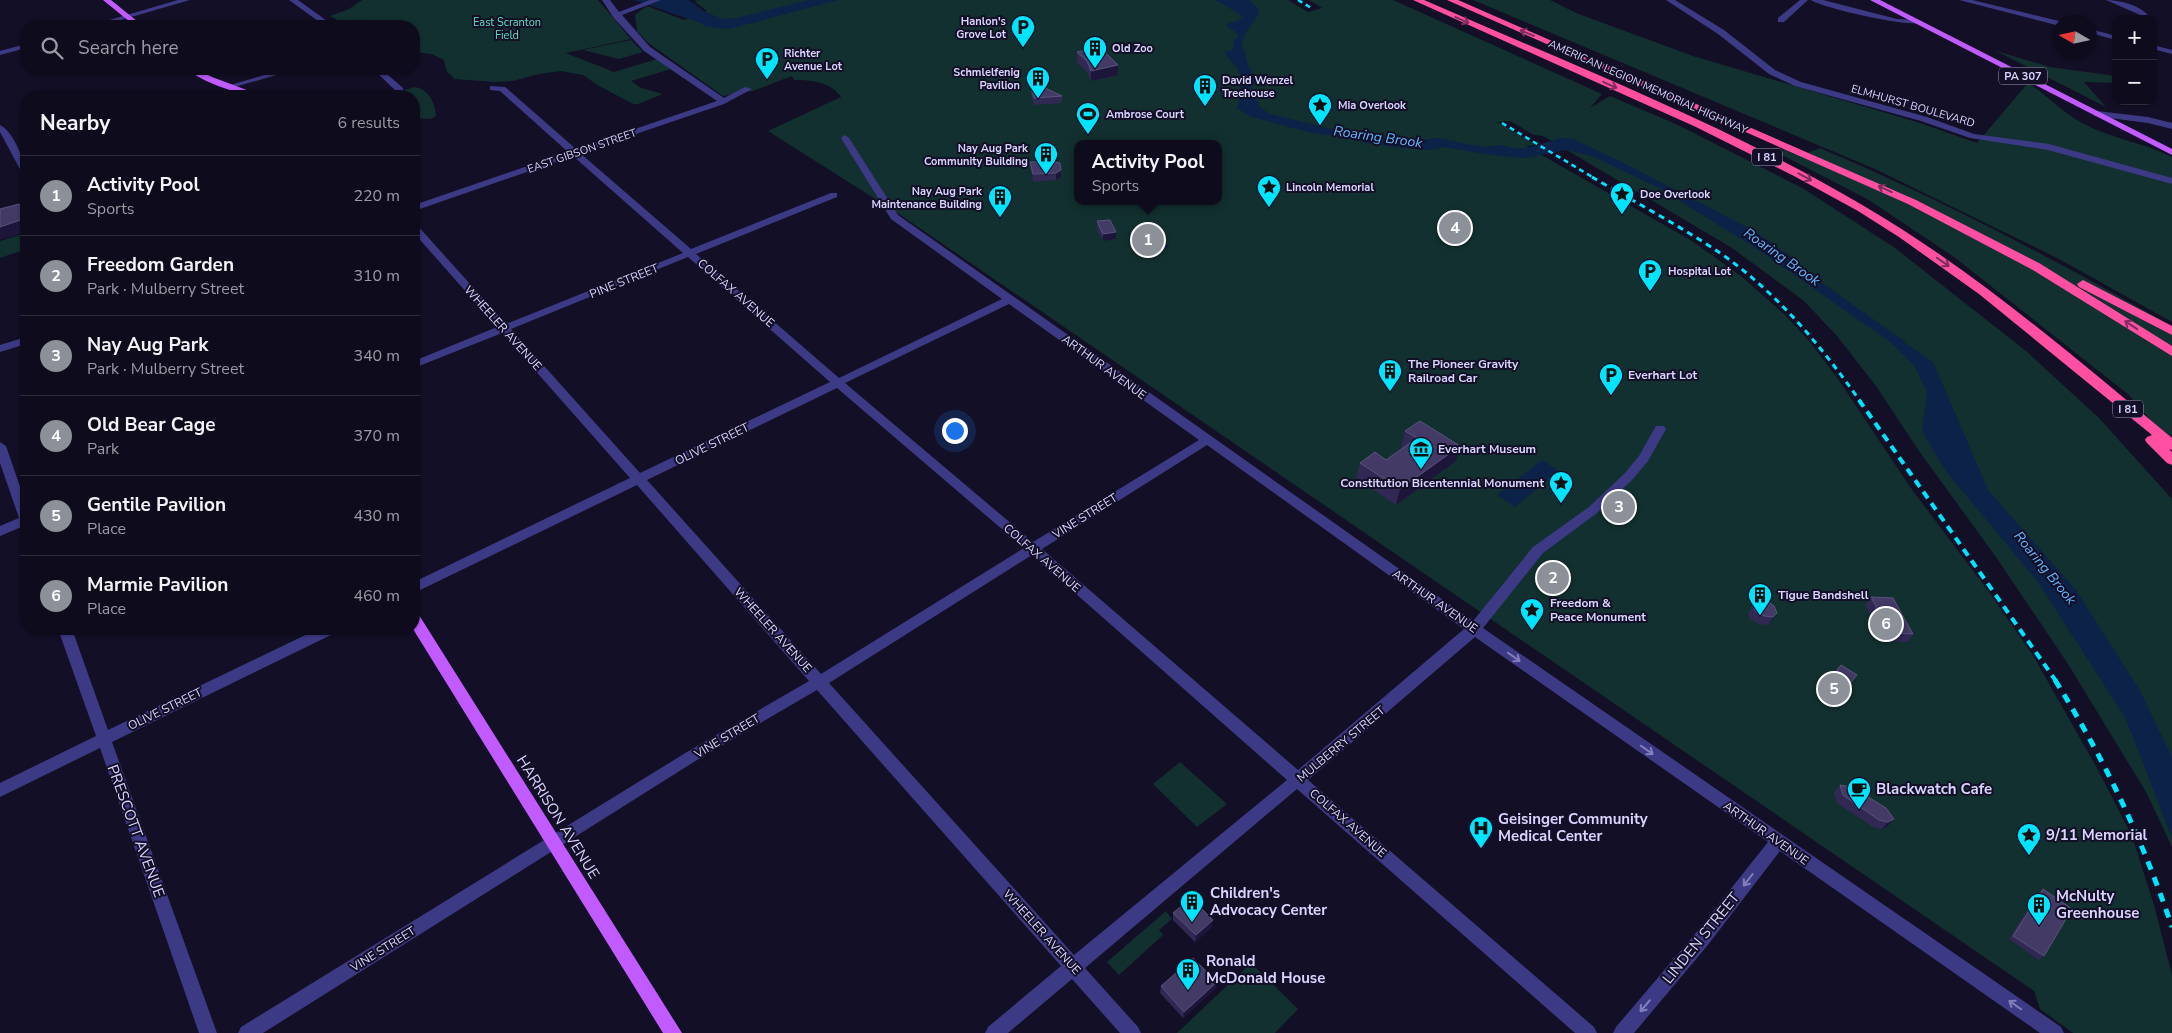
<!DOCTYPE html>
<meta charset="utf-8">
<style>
:root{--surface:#0e0b1c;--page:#1c1929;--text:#f1f3f6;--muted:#9b9ba3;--line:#2e2b3b;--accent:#8c9099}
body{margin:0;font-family:"Nunito Sans",sans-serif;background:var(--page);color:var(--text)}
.controls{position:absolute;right:15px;top:15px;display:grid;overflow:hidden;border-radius:10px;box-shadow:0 1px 4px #0004}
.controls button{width:45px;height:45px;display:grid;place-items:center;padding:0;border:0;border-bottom:1px solid var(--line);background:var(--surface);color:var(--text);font:25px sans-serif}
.compass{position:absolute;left:2052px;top:15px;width:45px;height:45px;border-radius:50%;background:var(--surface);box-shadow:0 1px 4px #0004;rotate:279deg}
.you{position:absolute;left:954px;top:430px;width:18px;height:18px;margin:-12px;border:4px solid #fff;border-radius:50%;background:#1a73e8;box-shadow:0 0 0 8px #1a73e833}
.badge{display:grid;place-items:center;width:32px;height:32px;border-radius:50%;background:var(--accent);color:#fff;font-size:16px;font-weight:700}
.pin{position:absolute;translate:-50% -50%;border:2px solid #fff;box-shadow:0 1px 5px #0006}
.popup{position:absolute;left:1074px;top:140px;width:148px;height:65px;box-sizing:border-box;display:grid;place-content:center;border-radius:10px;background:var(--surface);filter:drop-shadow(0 1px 4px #0005);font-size:16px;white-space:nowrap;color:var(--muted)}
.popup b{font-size:19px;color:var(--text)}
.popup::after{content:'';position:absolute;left:50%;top:100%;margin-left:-10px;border:10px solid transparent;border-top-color:var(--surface)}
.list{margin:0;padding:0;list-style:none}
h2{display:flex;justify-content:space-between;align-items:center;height:65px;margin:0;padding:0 20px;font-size:21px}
h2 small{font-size:16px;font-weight:400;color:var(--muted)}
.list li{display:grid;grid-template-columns:32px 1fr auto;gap:15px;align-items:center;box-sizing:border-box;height:80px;padding:0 20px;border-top:1px solid var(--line)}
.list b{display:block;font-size:19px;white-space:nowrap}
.list p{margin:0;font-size:16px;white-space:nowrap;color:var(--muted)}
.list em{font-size:16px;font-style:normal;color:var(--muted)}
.icon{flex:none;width:28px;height:28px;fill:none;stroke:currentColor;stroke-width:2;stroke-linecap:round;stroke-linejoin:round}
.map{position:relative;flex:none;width:2172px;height:1033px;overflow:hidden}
.search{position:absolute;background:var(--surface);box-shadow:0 1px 4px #0004;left:20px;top:20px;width:400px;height:55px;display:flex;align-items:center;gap:12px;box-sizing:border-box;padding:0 18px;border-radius:20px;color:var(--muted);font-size:19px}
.panel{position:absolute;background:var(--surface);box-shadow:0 1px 4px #0004;left:20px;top:90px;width:400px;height:545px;border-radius:20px}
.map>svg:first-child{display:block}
.green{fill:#12302f;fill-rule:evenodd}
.water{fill:#0c2248}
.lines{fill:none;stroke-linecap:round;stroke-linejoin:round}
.stream{stroke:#0c2248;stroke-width:3}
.minor{fill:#3d3a85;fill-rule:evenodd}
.major{fill:#c25bff;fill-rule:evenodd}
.highway{fill:#ff4fa3;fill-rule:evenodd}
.rail-far3{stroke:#00e5ff;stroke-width:2.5;stroke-dasharray:5 4;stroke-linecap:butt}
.rail-far2{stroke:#00e5ff;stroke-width:3;stroke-dasharray:6 5;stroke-linecap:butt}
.rail-far1{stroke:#00e5ff;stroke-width:4;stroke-dasharray:8 6;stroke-linecap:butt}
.rail{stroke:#00e5ff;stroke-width:5;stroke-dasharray:9 8;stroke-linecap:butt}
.wall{fill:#312854}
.shaded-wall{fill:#1d163a}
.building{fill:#433a66;stroke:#5a527e}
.oneway{stroke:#7d2c5e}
.oneway2{stroke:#837fbc}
.labels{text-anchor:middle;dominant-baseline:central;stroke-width:4;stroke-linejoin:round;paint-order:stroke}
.far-poi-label{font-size:11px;font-weight:bold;fill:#d9d4ff;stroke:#130f26;text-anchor:start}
.far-park-label{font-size:11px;fill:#5fe0c0;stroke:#130f26}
.shield{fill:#130f26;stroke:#9e99be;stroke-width:1}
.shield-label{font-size:11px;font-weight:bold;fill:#d9d4ff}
.far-street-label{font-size:11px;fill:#d9d4ff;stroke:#130f26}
.street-label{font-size:12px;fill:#d9d4ff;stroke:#130f26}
.poi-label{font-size:12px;font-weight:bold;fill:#d9d4ff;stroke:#130f26;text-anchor:start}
.water-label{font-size:14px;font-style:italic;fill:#62b6ff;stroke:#130f26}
.near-poi-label{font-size:15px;font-weight:bold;fill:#d9d4ff;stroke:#130f26;text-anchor:start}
.near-street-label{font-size:15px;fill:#d9d4ff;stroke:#130f26}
</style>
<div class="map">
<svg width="2172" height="1033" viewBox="0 0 2172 1033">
<rect width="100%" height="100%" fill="#130f26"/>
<path class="green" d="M362,0H598L631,39L566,53L614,72L657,59L671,69L631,81L641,88L663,94L638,104H633L599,86L583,75L561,71L539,74L513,81L495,82L455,79L447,72L444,60L432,54L414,52V26C405,26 394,28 385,26C366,22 364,16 343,23L330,16L349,9Z
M698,0H1288L1308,12L1322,8L1309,0H1393L1602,94L1590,108L1610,96L1678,125L1804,189L1895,248L2026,351L2099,418L2172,499V847L2146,792L2068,664L1996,557L1919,451L1876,386L1837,336L1804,301L1732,248L1543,136L1534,135L1510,121L1497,122L1536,145L1526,146L1692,241L1741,276L1785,315L1810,342L1838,379L1913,491L1986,588L2034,657L2098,770L2132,836L2154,905L2172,975V1033H2073L2040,1009L2034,991L899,214L768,131L841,97C831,82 812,80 794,80L792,76L753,91L723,96L647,42L637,31L635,15L647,6L684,20L707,11L694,1ZM1078,144H1218V201H1078Z
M1473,0H1550L1576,13L1693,56L1920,123L1977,143L2028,83C2048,96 2063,113 2084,124C2113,139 2144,143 2172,157V322L2059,259L1875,169Z
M631,40L643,52L619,59L583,50Z
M1996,51L2050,67L2116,76V83L2084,82L2106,107Z
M415,87C429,90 435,102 436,116L431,119L414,118V96H383Z
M1820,148C1941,199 2057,261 2172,326V445L2129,395L1954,257L1869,200L1780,154L1784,149L1799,156Z
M26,233V249L0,258V241Z
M1180,762L1227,804L1197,827L1153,784Z
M1166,911L1172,919L1159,930L1163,935L1119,975L1107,962Z
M1251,963L1298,1009L1275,1033H1177Z"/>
<path class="water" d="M634,0H689L705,12L723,19L736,18L809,0H838L729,29L706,27L703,24Z
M1215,0H1249L1259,9C1257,25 1243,27 1242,47C1247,53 1245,59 1249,67C1252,73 1255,74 1256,82L1251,86V92L1248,93V96L1251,98L1257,97L1256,99L1261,108L1270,114L1361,136L1413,141L1438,138L1482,147L1501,145L1512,148H1527L1561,138L1573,139L1624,163L1754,231L1795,259L1811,278L1933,362L1988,490L2076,590L2139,689L2172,757V838L2126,719L2038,582L1945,470L1922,431L1927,392L1914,365L1889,341L1757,249L1659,188L1592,156L1566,150L1525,158L1491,155L1444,147L1430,150L1393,147L1366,143L1355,138L1312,133L1278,124L1249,116L1237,108L1241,93L1240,84L1242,80L1238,69L1224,52L1233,50V42L1238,36L1236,32L1228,28L1227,24L1237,21L1243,16Z
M1146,231L1148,234L1159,232L1169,247L1157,249L1154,246L1137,249L1128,234Z
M1542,460L1559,471L1515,507L1497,495Z"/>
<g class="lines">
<path class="stream" d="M1807,274L1903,342"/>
<path class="minor" d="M178,0H190L100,26H89Z
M289,0H298L334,26H325Z
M602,0H610L619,12L650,0H661L622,15L650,47L724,98L745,87L752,89L724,104L580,153L691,249L831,193H837V197L696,254L839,378L1002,299L891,219L841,138L845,135L849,138L898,215L1473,621L1533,547L1589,507L1625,473L1639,456L1656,426H1664L1666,429L1648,461L1633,479L1597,513L1543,553L1483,628L2061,1027L2064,1033H2040L1780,851L1707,946L1634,1033H1613L1616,1027L1695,934L1768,842L1475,637L1308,780L1594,1027L1597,1033H1575L1297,789L1085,968L1138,1027L1141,1033H1120L1072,979L1008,1033H985L988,1027L1061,966L817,690L697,760L263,1033H238L241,1027L687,752L809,681L637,485L414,593V582L630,478L502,333L414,368V361L497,327L414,233V224L417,225L506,324L683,253L573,156L414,211V205L568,152L500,91L490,90V86L505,87L576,149L717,101L644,51L613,17ZM688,257L830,382L640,473L511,329ZM1009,304L1199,440L1033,542L845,383ZM837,388L1024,548L821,674L647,480ZM1207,445L1464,629L1298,770L1042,549ZM1032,555L1287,780L1074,955L829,683Z
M1666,0H1675L1724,30L1775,70L1801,82L1927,117L1974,134L2049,144L2172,178V184L2048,150L1970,138L1921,121L1795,86L1769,74L1718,34Z
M1800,0H1808L1784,22H1778V18Z
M1811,0H1823L1897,19L1919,20L1923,22C1913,29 1823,8 1811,0Z
M1959,0H1972L2063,22H2060V26Z
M2106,0C2119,0 2139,5 2148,15L2145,19H2137L2140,15L2138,14Z
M2090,29L2116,36V40L2090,33Z
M26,44V48L0,55V51Z
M2153,45L2172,50V54L2153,49Z
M285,69H297L231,88L227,86Z
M373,69H381L403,88V92H397Z
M2097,111L2148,117L2172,123V129L2148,123L2094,116V112Z
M0,125C13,131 26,162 26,176L22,173L0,132Z
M26,205V211L0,219V213Z
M26,337V344L0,352V345Z
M0,442L6,446L26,504V525L0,536V526L19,518L0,463Z
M58,629H72L108,730L318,629H337L335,633L112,742L217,1033H199L100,748L0,797V783L96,736Z"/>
<path class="major" d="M103,0H111L143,26H135Z
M1870,0H1880L2172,149V155Z
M187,69H196L212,77L263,96C244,97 201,82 187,69Z
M414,614L419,615L682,1033H663L413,629Z"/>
<path class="highway" d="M1413,0H1424C1572,65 1725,124 1864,206C1975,271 2073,356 2172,438V450L2169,449L2172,452V465L2167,463L2147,443L2145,440L2147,437L2152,435L1979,294L1899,237L1858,211L1794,176L1696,127Z
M1447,0H1458L1916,200L2039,263L2172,346V356L2031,269L1908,204Z
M2083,280L2172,326V335L2079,287L2077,284Z"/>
<path class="rail-far3" d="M1298,0L1313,9
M1502,123L1594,178"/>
<path class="rail-far2" d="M1592,177C1635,202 1682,227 1723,255C1779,295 1821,346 1860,401"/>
<path class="rail-far1" d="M1859,400L2056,681"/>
<path class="rail" d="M2055,680C2105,760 2142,838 2172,927"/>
</g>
<path class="wall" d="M1077,52L1118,75L1091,81L1087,72L1077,62Z
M1031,88L1062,96V103L1034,105L1031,94Z
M1030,162L1061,170V177L1056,180L1033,182L1031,169Z
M1097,221L1116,239L1103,241L1097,229Z
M1405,431L1456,461L1396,505L1356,478L1360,463L1386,460L1403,448L1401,446Z
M1871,597L1913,634L1907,642L1884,641L1865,605Z
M1753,605L1774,606L1772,620L1768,625L1759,624L1750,619L1748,613Z
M1857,675L1832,705L1816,695L1822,688Z
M1840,785L1894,819L1888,826L1882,829L1873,827L1837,803L1834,793Z
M2043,889L2044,956L2039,960L2009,939L2038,893Z
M1173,913L1212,927L1195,942L1173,920Z
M1217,982L1215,989L1183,1018L1160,993L1161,986Z"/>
<path class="shaded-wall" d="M1118,65V75L1091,81V71Z
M1061,170V177L1056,180V173Z
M26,218V232L0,240V227Z
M1116,232V239L1103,241V234Z
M1460,446L1456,461L1396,505L1400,489Z
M1777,613L1772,620L1768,625L1773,617Z
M1894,819L1888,826L1882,829L1888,822Z
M1213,920L1212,927L1195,942L1196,935Z
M1217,982L1215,989L1183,1018L1184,1012Z"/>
<path class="building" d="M1100,47L1118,65L1091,71L1087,61L1077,52Z
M1043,87L1062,96L1034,98L1031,88Z
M1052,161L1060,163L1061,170L1056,173L1033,174L1030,162Z
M19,204L26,217V218L0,227V209Z
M1110,220L1116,232L1103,234L1097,221Z
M1420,421L1460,446L1400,489L1360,463L1375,452L1386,460L1417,438L1405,431Z
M1871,597L1893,598L1913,634L1890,633Z
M1757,601H1767L1774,606L1777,613L1773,617L1764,616L1755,611L1753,605Z
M1841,665L1857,675L1838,698L1822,688Z
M1840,785L1852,787L1886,808L1894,819L1888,822L1879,820L1843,795Z
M2043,889L2072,909L2044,956L2013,936Z
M1191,898L1213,920L1196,935L1173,913Z
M1193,958L1217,982L1184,1012L1161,986Z"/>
<defs><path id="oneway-shaft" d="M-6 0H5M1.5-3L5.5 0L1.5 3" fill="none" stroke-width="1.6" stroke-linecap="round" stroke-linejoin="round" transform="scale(1.25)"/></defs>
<g class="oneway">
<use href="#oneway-shaft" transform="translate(1462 20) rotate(24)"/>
<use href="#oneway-shaft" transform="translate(1527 33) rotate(-157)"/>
<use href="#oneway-shaft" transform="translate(1610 85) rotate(24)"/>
<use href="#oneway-shaft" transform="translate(1805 177) rotate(28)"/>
<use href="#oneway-shaft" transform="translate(1885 189) rotate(-155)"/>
<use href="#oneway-shaft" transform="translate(1943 262) rotate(35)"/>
<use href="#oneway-shaft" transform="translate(2131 325) rotate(-147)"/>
</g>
<g class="oneway2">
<use href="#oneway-shaft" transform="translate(1514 657) rotate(35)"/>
<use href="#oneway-shaft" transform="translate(1647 750) rotate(35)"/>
<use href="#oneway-shaft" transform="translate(1748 880) rotate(128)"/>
<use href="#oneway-shaft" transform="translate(2015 1005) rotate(-145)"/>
<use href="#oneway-shaft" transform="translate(1645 1006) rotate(130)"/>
</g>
<defs>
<g id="parking-pin" transform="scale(1.25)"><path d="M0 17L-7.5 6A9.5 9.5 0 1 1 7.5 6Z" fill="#00e5ff" stroke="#130f26"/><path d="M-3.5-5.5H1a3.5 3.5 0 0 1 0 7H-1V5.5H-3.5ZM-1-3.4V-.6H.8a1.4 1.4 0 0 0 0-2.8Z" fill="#111"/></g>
<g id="building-pin" transform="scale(1.25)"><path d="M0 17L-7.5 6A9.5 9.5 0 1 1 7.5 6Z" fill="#00e5ff" stroke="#130f26"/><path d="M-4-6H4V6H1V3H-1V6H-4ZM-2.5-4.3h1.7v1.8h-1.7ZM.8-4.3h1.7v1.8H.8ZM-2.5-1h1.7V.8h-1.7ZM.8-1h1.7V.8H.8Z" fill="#111"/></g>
<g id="sight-pin" transform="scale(1.25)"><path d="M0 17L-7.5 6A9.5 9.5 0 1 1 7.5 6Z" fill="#00e5ff" stroke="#130f26"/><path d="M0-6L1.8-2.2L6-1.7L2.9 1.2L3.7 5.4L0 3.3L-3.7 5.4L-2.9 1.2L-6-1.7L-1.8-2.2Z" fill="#111"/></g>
<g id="stadium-pin" transform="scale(1.25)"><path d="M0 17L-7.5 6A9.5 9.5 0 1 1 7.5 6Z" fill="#00e5ff" stroke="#130f26"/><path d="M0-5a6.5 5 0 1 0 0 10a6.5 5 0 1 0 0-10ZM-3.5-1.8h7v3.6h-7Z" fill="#111"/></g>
<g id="museum-pin" transform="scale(1.25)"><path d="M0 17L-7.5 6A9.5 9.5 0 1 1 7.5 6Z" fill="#00e5ff" stroke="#130f26"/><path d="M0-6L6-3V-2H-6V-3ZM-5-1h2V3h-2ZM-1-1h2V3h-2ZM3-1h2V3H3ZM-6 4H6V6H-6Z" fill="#111"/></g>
<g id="cafe-pin" transform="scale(1.25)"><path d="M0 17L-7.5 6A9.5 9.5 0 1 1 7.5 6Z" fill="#00e5ff" stroke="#130f26"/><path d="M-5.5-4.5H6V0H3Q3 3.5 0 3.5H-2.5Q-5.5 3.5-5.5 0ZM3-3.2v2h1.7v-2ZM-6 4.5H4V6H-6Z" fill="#111"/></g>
<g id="hospital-pin" transform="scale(1.25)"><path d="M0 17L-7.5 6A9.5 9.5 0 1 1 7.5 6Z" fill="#00e5ff" stroke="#130f26"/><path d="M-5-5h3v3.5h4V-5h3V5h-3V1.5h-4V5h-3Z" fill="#111"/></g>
</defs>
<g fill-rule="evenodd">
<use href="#parking-pin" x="1023" y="27"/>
<use href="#building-pin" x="1095" y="48"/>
<use href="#parking-pin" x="767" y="59"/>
<use href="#building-pin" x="1038" y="78"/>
<use href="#building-pin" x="1205" y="86"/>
<use href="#sight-pin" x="1320" y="105"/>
<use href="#stadium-pin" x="1088" y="114"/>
<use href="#building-pin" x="1046" y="154"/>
<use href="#sight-pin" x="1269" y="187"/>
<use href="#sight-pin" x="1622" y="194"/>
<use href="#building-pin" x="1000" y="197"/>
<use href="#parking-pin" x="1650" y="271"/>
<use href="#building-pin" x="1390" y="371"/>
<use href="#parking-pin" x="1611" y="375"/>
<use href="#museum-pin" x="1421" y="449"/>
<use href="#sight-pin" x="1561" y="483"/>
<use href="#building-pin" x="1760" y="595"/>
<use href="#sight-pin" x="1532" y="610"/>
<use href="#cafe-pin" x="1859" y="789"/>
<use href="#hospital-pin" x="1481" y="828"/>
<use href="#sight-pin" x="2029" y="835"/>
<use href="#building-pin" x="1192" y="902"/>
<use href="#building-pin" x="2039" y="905"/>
<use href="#building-pin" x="1188" y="970"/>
</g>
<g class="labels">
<g class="far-poi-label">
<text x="1006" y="21" text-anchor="end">Hanlon's<tspan x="1006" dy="13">Grove Lot</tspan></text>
<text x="1112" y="48">Old Zoo</text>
<text x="784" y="53">Richter<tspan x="784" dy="13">Avenue Lot</tspan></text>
<text x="1020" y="72" text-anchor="end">Schmlelfenig<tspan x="1020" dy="13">Pavilion</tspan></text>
<text x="1222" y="80">David Wenzel<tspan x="1222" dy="13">Treehouse</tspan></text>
<text x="1338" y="105">Mia Overlook</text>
<text x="1106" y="114">Ambrose Court</text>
<text x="1028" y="148" text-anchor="end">Nay Aug Park<tspan x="1028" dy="13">Community Building</tspan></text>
<text x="1286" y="187">Lincoln Memorial</text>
<text x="982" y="191" text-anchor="end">Nay Aug Park<tspan x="982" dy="13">Maintenance Building</tspan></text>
<text x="1640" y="194">Doe Overlook</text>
<text x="1668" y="271">Hospital Lot</text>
</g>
<g class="far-park-label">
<text x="507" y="22">East Scranton<tspan x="507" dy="13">Field</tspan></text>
</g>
<g class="shield">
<rect x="1999" y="67.5" width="48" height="17" rx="4"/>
<rect x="1752" y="148.5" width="30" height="17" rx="4"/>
<rect x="2113" y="400.5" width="30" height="17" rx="4"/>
</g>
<g class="shield-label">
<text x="2023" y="76">PA 307</text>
<text x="1767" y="157">I 81</text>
<text x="2128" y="409">I 81</text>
</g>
<g class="far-street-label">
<text transform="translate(1648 87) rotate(24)">AMERICAN LEGION MEMORIAL HIGHWAY</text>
<text transform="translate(1913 106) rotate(16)">ELMHURST BOULEVARD</text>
<text transform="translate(582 151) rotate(-19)">EAST GIBSON STREET</text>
</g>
<g class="street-label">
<text transform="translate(624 281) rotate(-22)">PINE STREET</text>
<text transform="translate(736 293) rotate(41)">COLFAX AVENUE</text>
<text transform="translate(503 328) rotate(48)">WHEELER AVENUE</text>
<text transform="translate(1104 367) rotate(36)">ARTHUR AVENUE</text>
<text transform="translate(712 444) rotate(-26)">OLIVE STREET</text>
<text transform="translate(1085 516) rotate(-32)">VINE STREET</text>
<text transform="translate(1042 558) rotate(41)">COLFAX AVENUE</text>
<text transform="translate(1435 601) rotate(35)">ARTHUR AVENUE</text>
<text transform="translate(773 630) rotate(48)">WHEELER AVENUE</text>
<text transform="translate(165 709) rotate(-26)">OLIVE STREET</text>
<text transform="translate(727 736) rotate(-31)">VINE STREET</text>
<text transform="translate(1341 744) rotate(-40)">MULBERRY STREET</text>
<text transform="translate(1348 823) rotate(41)">COLFAX AVENUE</text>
<text transform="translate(1766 833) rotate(35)">ARTHUR AVENUE</text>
<text transform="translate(1042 932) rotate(48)">WHEELER AVENUE</text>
<text transform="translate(383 949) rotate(-32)">VINE STREET</text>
</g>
<g class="poi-label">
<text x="1408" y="364">The Pioneer Gravity<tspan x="1408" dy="14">Railroad Car</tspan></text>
<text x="1628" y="375">Everhart Lot</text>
<text x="1438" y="449">Everhart Museum</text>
<text x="1544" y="483" text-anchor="end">Constitution Bicentennial Monument</text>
<text x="1778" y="595">Tigue Bandshell</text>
<text x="1550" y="603">Freedom &amp;<tspan x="1550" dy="14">Peace Monument</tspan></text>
</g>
<g class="water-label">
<text transform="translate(1378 137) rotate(8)">Roaring Brook</text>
<text transform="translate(1782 257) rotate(35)">Roaring Brook</text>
<text transform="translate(2045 568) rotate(51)">Roaring Brook</text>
</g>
<g class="near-poi-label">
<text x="1876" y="789">Blackwatch Cafe</text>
<text x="1498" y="819">Geisinger Community<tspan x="1498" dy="17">Medical Center</tspan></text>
<text x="2046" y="835">9/11 Memorial</text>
<text x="1210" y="893">Children's<tspan x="1210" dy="17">Advocacy Center</tspan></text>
<text x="2056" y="896">McNulty<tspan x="2056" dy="17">Greenhouse</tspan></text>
<text x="1206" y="961">Ronald<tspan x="1206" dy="17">McDonald House</tspan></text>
</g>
<g class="near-street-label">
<text transform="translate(558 817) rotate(58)">HARRISON AVENUE</text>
<text transform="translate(136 831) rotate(70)">PRESCOTT AVENUE</text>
<text transform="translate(1701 938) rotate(-51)">LINDEN STREET</text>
</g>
</g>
</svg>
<div class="controls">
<button>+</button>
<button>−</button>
</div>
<svg class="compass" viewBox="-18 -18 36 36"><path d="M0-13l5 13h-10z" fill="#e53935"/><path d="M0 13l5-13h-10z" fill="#9b9ba3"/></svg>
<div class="you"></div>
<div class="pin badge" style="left:1148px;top:240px">1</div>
<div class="popup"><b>Activity Pool</b>Sports</div>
<div class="pin badge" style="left:1553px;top:578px">2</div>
<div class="pin badge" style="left:1619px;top:507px">3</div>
<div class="pin badge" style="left:1455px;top:228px">4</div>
<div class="pin badge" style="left:1834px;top:689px">5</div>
<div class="pin badge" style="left:1886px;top:624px">6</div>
<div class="search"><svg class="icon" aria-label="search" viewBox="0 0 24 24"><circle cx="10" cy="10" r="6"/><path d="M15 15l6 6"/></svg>Search here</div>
<section class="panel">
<h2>Nearby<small>6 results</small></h2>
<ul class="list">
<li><span class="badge">1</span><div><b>Activity Pool</b><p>Sports</p></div><em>220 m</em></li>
<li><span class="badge">2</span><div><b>Freedom Garden</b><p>Park · Mulberry Street</p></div><em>310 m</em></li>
<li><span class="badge">3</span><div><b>Nay Aug Park</b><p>Park · Mulberry Street</p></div><em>340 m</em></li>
<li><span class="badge">4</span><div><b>Old Bear Cage</b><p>Park</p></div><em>370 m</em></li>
<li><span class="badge">5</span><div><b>Gentile Pavilion</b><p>Place</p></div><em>430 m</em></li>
<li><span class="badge">6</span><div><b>Marmie Pavilion</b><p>Place</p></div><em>460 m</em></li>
</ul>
</section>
</div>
